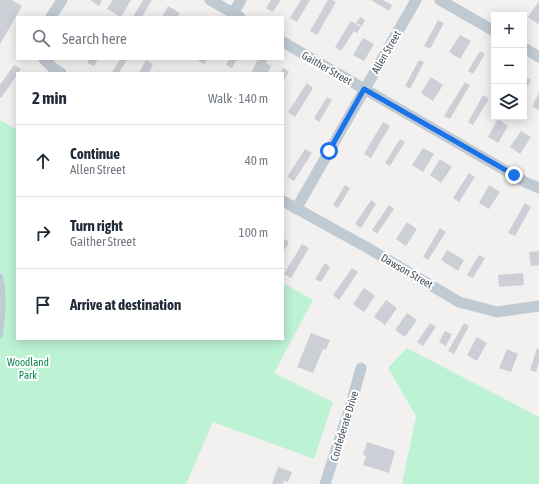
<!DOCTYPE html>
<meta charset="utf-8">
<style>
:root{--surface:#fff;--page:#f2f2f3;--text:#1f2937;--muted:#747a83;--line:#e0e1e3}
body{margin:0;font-family:"Asap Condensed",sans-serif;background:var(--page);color:var(--text)}
.controls{position:absolute;right:12px;top:12px;display:grid;overflow:hidden;border-radius:0px;box-shadow:0 2px 10px #0003}
.controls button{width:36px;height:36px;display:grid;place-items:center;padding:0;border:0;border-bottom:1px solid var(--line);background:var(--surface);color:var(--text);font:20px sans-serif}
.stop{position:absolute;width:12px;height:12px;margin:-9px;border:3px solid #1a73e8;border-radius:50%;background:#fff}
.stop.end{background:#1a73e8;border-color:#fff;box-shadow:0 1px 4px #0008}
.list{margin:0;padding:0;list-style:none}
h2{display:flex;justify-content:space-between;align-items:center;height:52px;margin:0;padding:0 16px;font-size:17px}
h2 small{font-size:13px;font-weight:400;color:var(--muted)}
.list li{display:grid;grid-template-columns:26px 1fr auto;gap:12px;align-items:center;box-sizing:border-box;height:72px;padding:0 16px;border-top:1px solid var(--line)}
.list b{display:block;font-size:15px;white-space:nowrap}
.list p{margin:0;font-size:13px;white-space:nowrap;color:var(--muted)}
.list em{font-size:13px;font-style:normal;color:var(--muted)}
.icon{flex:none;width:22px;height:22px;fill:none;stroke:currentColor;stroke-width:2;stroke-linecap:round;stroke-linejoin:round}
.map{position:relative;flex:none;width:539px;height:484px;overflow:hidden}
.search{position:absolute;background:var(--surface);box-shadow:0 2px 10px #0003;left:16px;top:16px;width:268px;height:44px;display:flex;align-items:center;gap:10px;box-sizing:border-box;padding:0 14px;border-radius:0px;color:var(--muted);font-size:15px}
.panel{position:absolute;background:var(--surface);box-shadow:0 2px 10px #0003;left:16px;top:72px;width:268px;height:268px;border-radius:0px}
.map>svg:first-child{display:block}
.green{fill:#bdf2d5}
.building{fill:#cccfd6}
.lines{fill:none;stroke-linecap:round;stroke-linejoin:round}
.lane{stroke:#c0cad3;stroke-width:5.5}
.street{stroke:#c0cad3;stroke-width:11}
.route{stroke:#1a73e8;stroke-width:5}
.labels{text-anchor:middle;dominant-baseline:central;stroke-width:4;stroke-linejoin:round;paint-order:stroke}
.street-label{font-size:11px;fill:#47525f;stroke:#fff}
.park-label{font-size:11px;fill:#118753;stroke:#fff}
</style>
<div class="map">
<svg width="539" height="484" viewBox="0 0 539 484">
<rect width="100%" height="100%" fill="#f3f1f0"/>
<path class="green" d="M0,120L17,130V339H283V283L313,300L274,373L333,402L314,459L213,422L186,484H0Z
M407,348L539,417V484H402L416,416L388,368Z"/>
<path class="building" d="M0,0H12L22,6L0,44Z
M92,0H102L99,6L91,1Z
M113,0H131L121,17L107,9Z
M143,0H152L142,17H133Z
M271,0H281L273,12L266,8Z
M301,0H310L297,22L290,18Z
M328,0H332L336,2L317,35L310,31Z
M371,0H383L392,5L389,11Z
M539,1V23L538,24L528,17Z
M168,6L180,13L178,17H162Z
M360,17L365,20L362,26L356,23Z
M438,20L444,23L430,49L424,46Z
M351,21L361,27L357,33L354,31L341,51L335,47Z
M460,35L471,41L460,59L449,52Z
M363,38L374,44L364,61L353,55Z
M480,51L485,54L473,74L468,71Z
M89,59H98L94,66L87,63Z
M120,59H127L119,73H112Z
M196,59H207L204,64Z
M229,59H237L232,68L226,65Z
M258,59H268L266,63L271,66L268,73H251Z
M146,60L153,64L149,73H139Z
M419,60L424,62L410,89L405,86Z
M14,65L21,69L1,98L0,97V85Z
M283,68L289,71L283,82V73H280Z
M431,77L443,85L433,101L421,93Z
M525,77L531,80L524,92V79Z
M465,82L470,85L450,119L444,116Z
M307,83L313,88L295,117L288,112Z
M539,93V107L538,110L532,106Z
M483,95L489,99L473,125L468,122Z
M327,97L332,100L319,122L314,118Z
M498,119L508,126L498,143L488,137Z
M383,122L390,126L371,158L364,154Z
M521,131L531,137L520,154L510,147Z
M400,139L405,142L390,166L385,163Z
M423,148L434,154L423,172L412,165Z
M305,149L312,153L294,181L287,177Z
M440,159L452,167L441,183L430,175Z
M469,173L475,177L459,202L453,198Z
M345,185L350,188L338,208L333,205Z
M489,185L500,192L489,209L479,203Z
M371,200L376,204L361,228L355,224Z
M525,203L531,207L515,236L508,233Z
M389,205L394,209L377,234L372,230Z
M407,222L417,229L406,246L396,239Z
M440,228L446,232L428,260L423,257Z
M283,238L289,242L283,253Z
M302,244L309,248L291,278L284,274Z
M447,250L464,260L458,271L441,260Z
M539,251V265L531,266L529,252Z
M479,255L485,258L473,278L467,275Z
M325,263L330,267L321,282L315,279Z
M352,268L358,272L339,300L333,295Z
M523,273L524,285L499,287L498,275Z
M364,288L375,296L364,312L353,304Z
M386,300L397,308L385,325L374,317Z
M407,313L417,320L405,337L395,330Z
M430,323L436,327L423,346L417,342Z
M464,323L469,326L454,354L448,351Z
M445,331L452,334L446,346L439,342Z
M311,333L330,340L326,350L323,349L313,373L297,367Z
M477,337L487,343L477,361L467,355Z
M537,348L539,349V361L536,372L530,370Z
M507,349L518,354L511,372L499,368Z
M367,442L395,451L389,473L363,465L366,456L363,455Z
M278,467L292,472L288,482L284,481L283,484H272Z"/>
<g class="lines">
<path class="lane" d="M0,276C5,295 3,316 0,335"/>
<path class="street" d="M210,0L240,17
M440,0L494,31
M233,13L241,0
M51,17L62,0
M283,42L527,183L539,188
M524,48L539,57
M44,59L53,68L61,73
M283,201L366,247L459,302L497,312L539,306
M296,209L416,0
M325,484L352,401L361,368"/>
</g>
<g class="lines">
<path class="route" d="M329,151L364,89L514,175"/>
</g>
<g class="labels">
<g class="street-label">
<text transform="translate(386 52) rotate(-60)">Allen Street</text>
<text transform="translate(327 68) rotate(30)">Gaither Street</text>
<text transform="translate(407 271) rotate(30)">Dawson Street</text>
<text transform="translate(344 426) rotate(-73)">Confederate Drive</text>
</g>
<g class="park-label">
<text x="28" y="362">Woodland<tspan x="28" dy="13">Park</tspan></text>
</g>
</g>
</svg>
<div class="controls">
<button>+</button>
<button>−</button>
<button><svg class="icon" aria-label="layers" viewBox="0 0 24 24"><path d="M12 4l9 5-9 5-9-5zM3 14l9 5 9-5"/></svg></button>
</div>
<div class="stop" style="left:329px;top:151px"></div>
<div class="stop end" style="left:514px;top:175px"></div>
<div class="search"><svg class="icon" aria-label="search" viewBox="0 0 24 24"><circle cx="10" cy="10" r="6"/><path d="M15 15l6 6"/></svg>Search here</div>
<section class="panel">
<h2>2 min<small>Walk · 140 m</small></h2>
<ul class="list">
<li><svg class="icon" aria-label="ahead" viewBox="0 0 24 24"><path d="M12 20V5M6 11l6-6 6 6"/></svg><div><b>Continue</b><p>Allen Street</p></div><em>40 m</em></li>
<li><svg class="icon" aria-label="right" viewBox="0 0 24 24"><path d="M7 20v-9h11M14 6l5 5-5 5"/></svg><div><b>Turn right</b><p>Gaither Street</p></div><em>100 m</em></li>
<li><svg class="icon" aria-label="arrive" viewBox="0 0 24 24"><path d="M6 21V4h12l-3 4 3 4H6"/></svg><div><b>Arrive at destination</b></div></li>
</ul>
</section>
</div>
